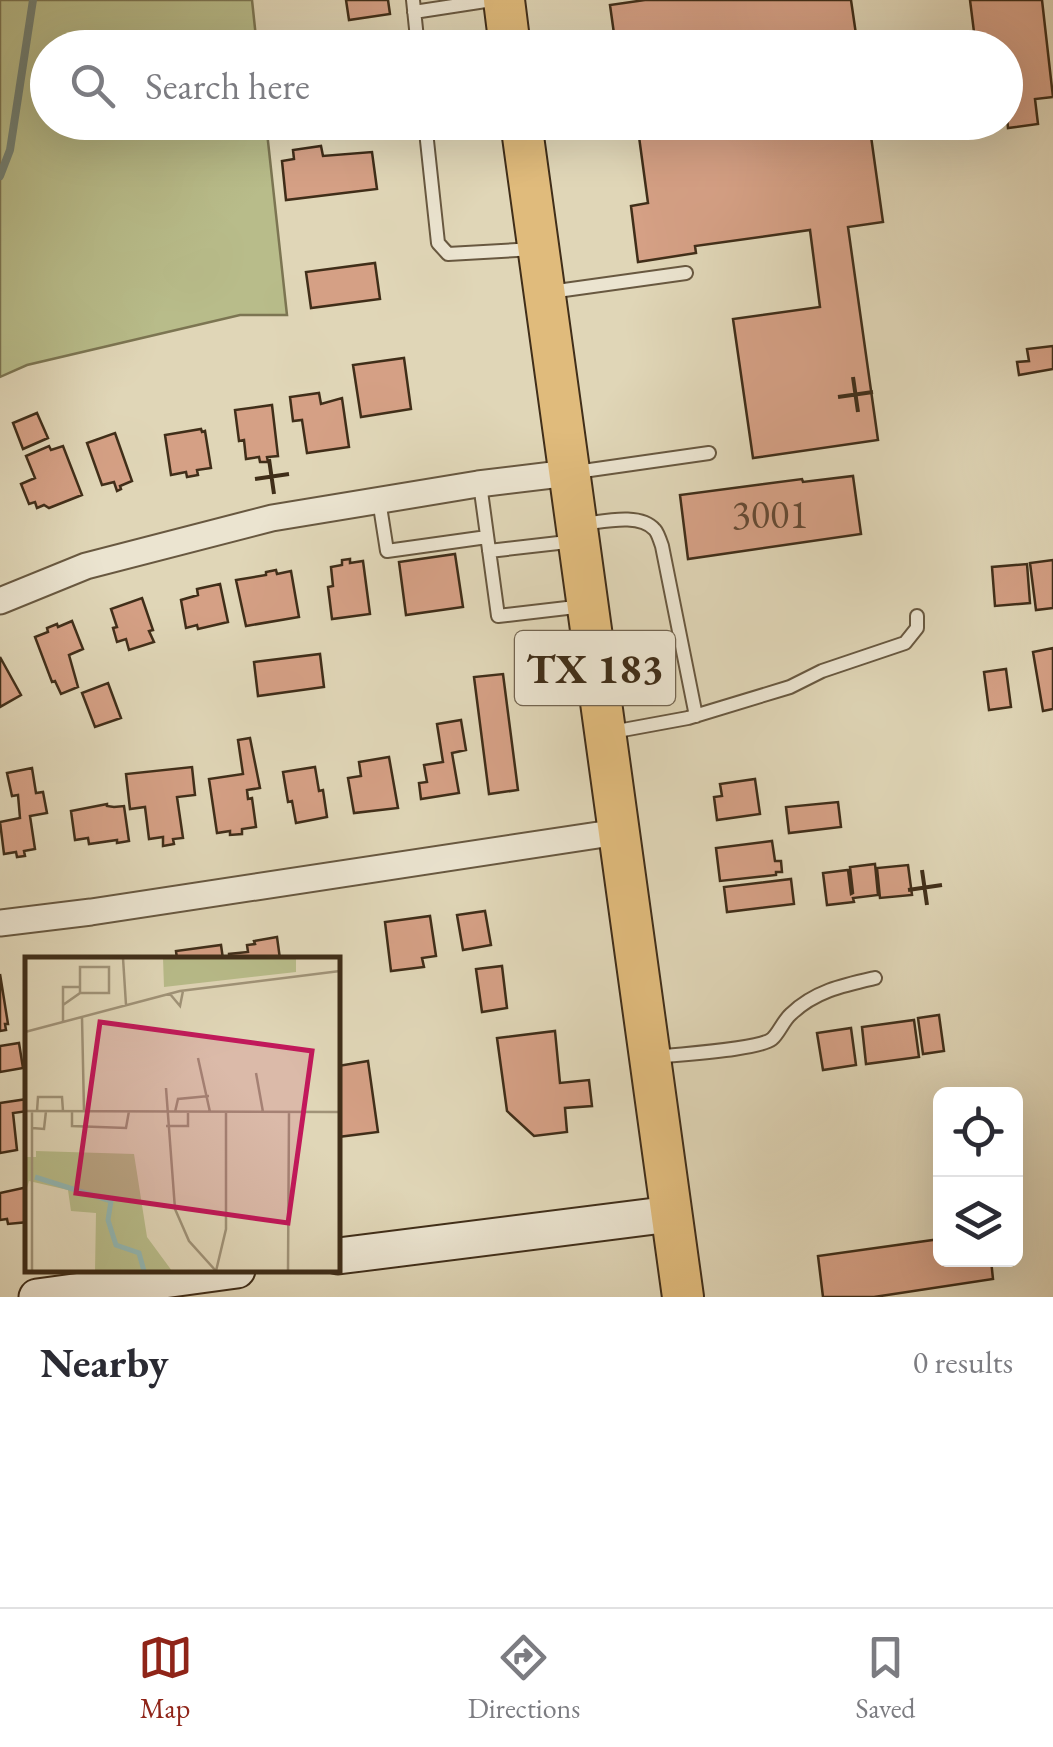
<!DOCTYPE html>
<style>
:root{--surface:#fff;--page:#f2f2f3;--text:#2b2b33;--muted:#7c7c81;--line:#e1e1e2;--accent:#8f2418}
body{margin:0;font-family:"EB Garamond",serif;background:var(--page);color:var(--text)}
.controls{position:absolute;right:30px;bottom:30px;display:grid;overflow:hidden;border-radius:15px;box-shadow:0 10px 40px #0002}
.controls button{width:90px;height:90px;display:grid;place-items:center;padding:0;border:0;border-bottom:2px solid var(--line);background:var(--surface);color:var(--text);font:50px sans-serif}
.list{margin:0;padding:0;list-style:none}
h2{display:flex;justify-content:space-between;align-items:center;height:130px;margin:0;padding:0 40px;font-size:42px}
h2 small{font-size:32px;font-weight:400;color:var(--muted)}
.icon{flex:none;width:55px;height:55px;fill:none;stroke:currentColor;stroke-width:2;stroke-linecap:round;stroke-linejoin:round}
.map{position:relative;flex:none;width:1053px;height:1297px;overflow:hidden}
.search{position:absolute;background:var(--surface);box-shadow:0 10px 40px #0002;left:30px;right:30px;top:30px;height:110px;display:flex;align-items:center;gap:25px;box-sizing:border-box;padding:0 35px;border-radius:55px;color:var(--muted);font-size:38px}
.sheet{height:310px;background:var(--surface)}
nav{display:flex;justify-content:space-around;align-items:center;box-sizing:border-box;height:140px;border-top:2px solid var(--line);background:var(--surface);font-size:28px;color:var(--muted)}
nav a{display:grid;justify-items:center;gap:5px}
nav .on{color:var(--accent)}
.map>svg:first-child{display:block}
.green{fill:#b8bc8a;stroke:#7c7552;stroke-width:2.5}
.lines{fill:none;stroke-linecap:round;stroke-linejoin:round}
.stream{stroke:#728175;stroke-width:8}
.building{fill:#d5a085;stroke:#402e19;stroke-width:2.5}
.service-casing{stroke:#685840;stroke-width:16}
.minor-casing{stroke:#685840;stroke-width:29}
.secondary-casing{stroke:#402e19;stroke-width:39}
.primary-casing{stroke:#402e19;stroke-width:44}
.service{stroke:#ebe4d0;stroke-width:12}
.minor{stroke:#ebe4d0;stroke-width:25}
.secondary{stroke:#ebe4d0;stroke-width:35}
.primary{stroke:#e0bb7c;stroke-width:40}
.ticks{fill:none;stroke:#402e19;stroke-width:4}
.labels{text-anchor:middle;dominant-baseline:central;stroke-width:8;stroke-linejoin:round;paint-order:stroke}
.number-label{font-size:40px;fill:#654a34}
.shield{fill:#ebe4d0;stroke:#736550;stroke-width:2.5}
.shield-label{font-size:42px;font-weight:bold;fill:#402e19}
.inset-river{fill:none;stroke:#94b8b3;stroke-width:5}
.inset-road{fill:none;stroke:#a09378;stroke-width:2.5}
.view{fill:#c2185b;fill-opacity:0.15;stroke:#c2185b;stroke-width:5}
.inset-edge{fill:none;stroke:#402e19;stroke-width:5}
</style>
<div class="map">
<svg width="1053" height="1297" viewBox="0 0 1053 1297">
<rect width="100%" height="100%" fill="#e0d6b7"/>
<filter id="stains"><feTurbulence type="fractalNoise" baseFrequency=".002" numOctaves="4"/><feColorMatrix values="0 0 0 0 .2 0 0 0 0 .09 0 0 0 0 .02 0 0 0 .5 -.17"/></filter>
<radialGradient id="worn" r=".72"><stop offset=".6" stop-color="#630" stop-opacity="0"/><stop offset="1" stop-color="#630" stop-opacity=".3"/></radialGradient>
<path class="green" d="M0,0H252L257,47L48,48V122L266,123L287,315H240L27,365L0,377Z"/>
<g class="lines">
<path class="stream" d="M0,176L10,150L33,0"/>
</g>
<path class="building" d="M346,0H388L390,14L349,20Z
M645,0H851L858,48H616L610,5Z
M970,0H1042L1053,97L1035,99L1038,124L1008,128L1006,105V48H976Z
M637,122H706L707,136L791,125L790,122H869L883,222L848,227L878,440L753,458L733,319L820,307L810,230L695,246L696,253L638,262L631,206L648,203Z
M321,146L323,156L372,152L377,189L286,200L282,161L294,159L293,150Z
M375,263L380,299L311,308L306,272Z
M1053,346V369L1019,375L1017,362L1029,361L1027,349Z
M404,358L411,409L361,417L353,365Z
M319,393L321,404L342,398L349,447L307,453L302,420L293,421L290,397Z
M272,405L278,456L267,457L268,462H260L259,457L246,459L244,440L239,441L235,410Z
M37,413L48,438L23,449L13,423Z
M201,429L202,432L205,431L211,468L197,470L198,475L187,477L186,472L171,475L165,435Z
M115,433L132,481L120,486L121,489L117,491L114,482L102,485L87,443Z
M49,446L51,450L63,446L82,495L49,508L44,505L37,508L35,502L29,504L21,484L35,478L26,456Z
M853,476L861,534L688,559L680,495L802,479L803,482Z
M455,554L463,607L406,615L399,562Z
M350,559V563L363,561L370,614L332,619L328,587L333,586L331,567L342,565V560Z
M1053,560V608L1036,610L1030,563Z
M1027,564L1030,603L995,606L992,567Z
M276,570L277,574L291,571L299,617L246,626L236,580L266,575V572Z
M220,584L228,622L198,629L197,625L186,628L181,600L198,595L197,589Z
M142,598L153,630L149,631L154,642L129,650L126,639L117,642L113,628L117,627L111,609Z
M72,621L83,649L69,655L78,687L61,694L55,681L52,682L35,637L48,632L47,628L57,624L58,627Z
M1053,648V709L1043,711L1033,652Z
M320,654L324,687L258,696L254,662Z
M0,657L21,695L0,707Z
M1006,669L1011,707L989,710L984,672Z
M503,674L518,790L489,794L474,677Z
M108,683L121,718L95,727L82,693Z
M461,720L466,750L452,753L459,793L421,799L419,783L427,782L424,765L443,762L437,724Z
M250,738L260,788L247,790L248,799L252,798L256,827L242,829V834L230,835V831L217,833L209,779L243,774L238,740Z
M389,757L398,808L354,813L348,778L361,776L359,762Z
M192,767L195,795L177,797L183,838L173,839L174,844L163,846V837L149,839L145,807L130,809L126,774Z
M315,767L319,791L323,790L327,817L296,823L292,801L288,802L283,772Z
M32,768L36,793L43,792L47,813L30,816L35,849L24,851L25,856L17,857L16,852L4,854L0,822L20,818L18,795L12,796L7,773Z
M755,779L760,814L717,820L714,797L722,796L720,784Z
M838,802L841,827L789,833L786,807Z
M107,804V806L114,807L124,806L129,841L117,843V840L89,844L88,838L75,840L71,811Z
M772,841L775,861H781L782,872H776V875L720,881L716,848Z
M875,864L878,895L853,898L854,902L827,905L823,873L848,870L851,894L853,893L850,867Z
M908,865L912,895L880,898L877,868Z
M791,879L794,904L727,912L724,887Z
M485,911L491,945L463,950L457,915Z
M430,916L436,956L422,958L424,967L391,971L385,922Z
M277,937L280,959H229V954L248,952L247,945L255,944L254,941Z
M221,945L223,959H177L176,951Z
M502,966L507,1008L482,1012L476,969Z
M0,974L8,1024H5L6,1030L0,1031Z
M939,1015L944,1051L923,1054L918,1018Z
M914,1020L919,1057L866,1064L862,1027Z
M851,1028L856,1065L823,1070L817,1033Z
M555,1031L560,1083L589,1080L592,1106L565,1108L567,1132L534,1136L507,1111L497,1038Z
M19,1043L23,1068L0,1072V1046Z
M368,1061L378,1132L338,1137V1066Z
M27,1099L28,1111L13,1113L17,1150L0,1153V1103Z
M23,1188L28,1189V1222L8,1224L7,1219L0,1220V1193Z
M940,1239V1260H991L993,1279L874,1297H823L818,1256Z"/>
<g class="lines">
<g class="service-casing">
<path id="service" d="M413,0L418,48
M414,12L492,0
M425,122L438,243L448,254L535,249
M550,292L686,273
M576,472L709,453
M480,484L498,616L584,606
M379,500L387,551L487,537
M582,524C602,522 640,512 655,530C657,532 661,543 662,546L696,716
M489,551L576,541
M612,732L688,718L790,687L822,671L905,643L917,628V616
M657,1057C678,1054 758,1050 772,1039C779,1033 783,1021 791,1014C815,991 844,985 875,978"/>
</g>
<g class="minor-casing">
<path id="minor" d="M0,601L86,566L272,518L478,484L569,473
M0,923L91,912L618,832"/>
</g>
<g class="secondary-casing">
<path id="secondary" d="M338,1256L671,1214
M37,1297L237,1270"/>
</g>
<g class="primary-casing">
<path id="primary" d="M504,0L510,48
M521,122L683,1297"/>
</g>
<use href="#service" class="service"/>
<use href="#minor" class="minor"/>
<use href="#secondary" class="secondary"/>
<use href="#primary" class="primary"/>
</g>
<path class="ticks" d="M853,377L858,412M838,397L873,392M269,459L274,494M255,479L289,474M922,870L927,905M908,890L942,885"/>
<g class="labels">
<g class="number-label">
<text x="770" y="514">3001</text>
</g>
<rect class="shield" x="515" y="631" width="160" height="74" rx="8"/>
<g class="shield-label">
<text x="595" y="668">TX 183</text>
</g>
</g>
<g transform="translate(25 957)">
<rect width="315" height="315" fill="#e0d6b7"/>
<path d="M138,1H271V15L139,30ZM11,194L109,197L122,280L147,314H70L71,256L46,254L43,233L4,224L0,238V200H11Z" fill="#b8bc8a"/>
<path class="inset-river" d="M10,220L86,244L83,263L91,288L114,296L119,314"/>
<path class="inset-road" d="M98,1L101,48M145,37L155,49L158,34M38,48L55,36V10H84V36H55M57,60L59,154M38,65V30H55M0,75L155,34L315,14M173,101L185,155M231,116L238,155M141,131L150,252L164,284L191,314M0,154L315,155M12,154L13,140H37L38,154M47,154V169L101,171L104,154M150,155L153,142L184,139M141,169H163V155M7,171L19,172L21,154M7,314V154M191,314L201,272V155M263,314L264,155"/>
<path class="view" d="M75,65L287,94L263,266L51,236Z"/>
<rect width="315" height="315" class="inset-edge"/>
</g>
<rect width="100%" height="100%" filter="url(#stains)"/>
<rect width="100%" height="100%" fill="url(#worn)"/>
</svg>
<div class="controls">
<button><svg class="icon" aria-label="locate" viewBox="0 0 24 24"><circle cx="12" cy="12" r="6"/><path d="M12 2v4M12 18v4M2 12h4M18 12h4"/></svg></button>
<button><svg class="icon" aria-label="layers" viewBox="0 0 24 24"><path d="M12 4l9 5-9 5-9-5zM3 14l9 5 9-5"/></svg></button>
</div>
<div class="search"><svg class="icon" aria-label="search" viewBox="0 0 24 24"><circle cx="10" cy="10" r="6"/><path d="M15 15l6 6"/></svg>Search here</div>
</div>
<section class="sheet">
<h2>Nearby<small>0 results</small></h2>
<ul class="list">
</ul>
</section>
<nav>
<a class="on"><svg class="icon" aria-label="map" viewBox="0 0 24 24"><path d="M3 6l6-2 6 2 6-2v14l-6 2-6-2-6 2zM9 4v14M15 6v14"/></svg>Map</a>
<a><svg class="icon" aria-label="directions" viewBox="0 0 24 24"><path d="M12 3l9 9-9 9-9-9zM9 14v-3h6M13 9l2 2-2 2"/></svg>Directions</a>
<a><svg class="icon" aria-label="saved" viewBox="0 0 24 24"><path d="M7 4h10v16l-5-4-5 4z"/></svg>Saved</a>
</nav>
